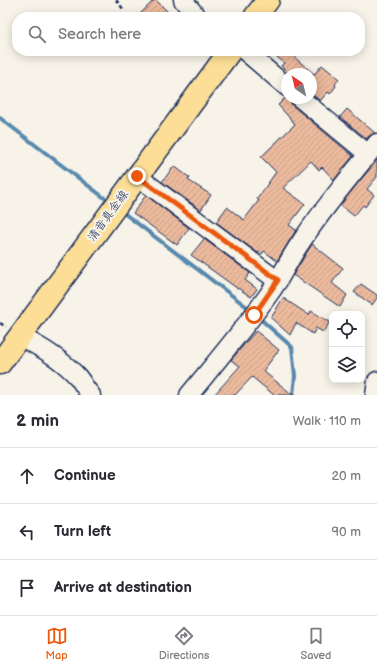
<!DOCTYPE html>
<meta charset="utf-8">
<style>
:root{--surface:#fff;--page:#f2f2f3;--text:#2b2b33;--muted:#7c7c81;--line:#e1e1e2;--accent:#ea580c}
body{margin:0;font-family:"Balsamiq Sans","Klee One",sans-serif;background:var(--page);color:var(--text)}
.controls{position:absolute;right:12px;bottom:12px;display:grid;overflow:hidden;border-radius:8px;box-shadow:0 2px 10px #0003}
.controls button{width:36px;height:36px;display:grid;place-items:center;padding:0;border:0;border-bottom:1px solid var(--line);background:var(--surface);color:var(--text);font:20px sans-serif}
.compass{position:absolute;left:281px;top:68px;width:36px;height:36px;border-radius:50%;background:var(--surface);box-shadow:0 2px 10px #0003;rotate:325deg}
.stop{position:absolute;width:12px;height:12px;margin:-9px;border:3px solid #ea580c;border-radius:50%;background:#fff}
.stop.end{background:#ea580c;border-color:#fff;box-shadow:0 1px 4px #0008}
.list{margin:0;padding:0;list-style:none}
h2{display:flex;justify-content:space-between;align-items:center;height:52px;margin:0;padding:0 16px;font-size:17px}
h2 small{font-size:13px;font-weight:400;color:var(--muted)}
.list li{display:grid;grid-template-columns:26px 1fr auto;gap:12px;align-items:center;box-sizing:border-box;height:56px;padding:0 16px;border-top:1px solid var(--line)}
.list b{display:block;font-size:15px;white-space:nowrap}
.list em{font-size:13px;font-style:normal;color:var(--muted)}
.icon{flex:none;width:22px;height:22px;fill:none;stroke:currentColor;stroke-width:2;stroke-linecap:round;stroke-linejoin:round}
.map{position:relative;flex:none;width:377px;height:395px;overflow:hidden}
.search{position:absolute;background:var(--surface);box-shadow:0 2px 10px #0003;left:12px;right:12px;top:12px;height:44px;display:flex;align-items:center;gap:10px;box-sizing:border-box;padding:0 14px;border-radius:16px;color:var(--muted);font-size:15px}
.sheet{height:220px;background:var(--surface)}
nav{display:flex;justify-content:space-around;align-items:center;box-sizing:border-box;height:56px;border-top:1px solid var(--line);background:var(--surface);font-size:11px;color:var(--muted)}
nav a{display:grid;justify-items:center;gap:2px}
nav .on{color:var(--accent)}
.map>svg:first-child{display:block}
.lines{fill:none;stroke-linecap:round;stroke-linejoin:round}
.stream{stroke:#5989ae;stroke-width:4}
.building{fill:url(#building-hatch);stroke:#1b2f5e}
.minor-casing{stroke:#1b2f5e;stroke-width:21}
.major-casing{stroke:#1b2f5e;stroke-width:25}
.path{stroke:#1b2f5e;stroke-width:2.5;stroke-dasharray:4 3;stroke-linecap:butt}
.minor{stroke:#f7f3e8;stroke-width:18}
.major{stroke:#fdde96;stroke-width:22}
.route{stroke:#ea580c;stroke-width:5}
.labels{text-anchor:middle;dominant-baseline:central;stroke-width:4;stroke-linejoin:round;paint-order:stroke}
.street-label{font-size:12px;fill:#1b2f5e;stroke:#f7f3e8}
</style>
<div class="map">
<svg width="377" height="395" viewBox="0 0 377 395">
<defs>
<pattern id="building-hatch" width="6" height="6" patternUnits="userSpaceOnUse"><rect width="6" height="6" fill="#ecba9d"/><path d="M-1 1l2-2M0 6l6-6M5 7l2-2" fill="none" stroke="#caa08a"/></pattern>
</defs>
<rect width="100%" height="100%" fill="#f7f3e8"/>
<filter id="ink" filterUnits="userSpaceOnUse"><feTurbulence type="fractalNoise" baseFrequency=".025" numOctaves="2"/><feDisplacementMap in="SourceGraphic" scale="8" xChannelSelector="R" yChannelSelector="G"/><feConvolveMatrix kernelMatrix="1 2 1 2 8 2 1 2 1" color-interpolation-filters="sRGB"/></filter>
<g filter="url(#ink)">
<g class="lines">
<path class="stream" d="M0,118L111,203
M121,211L251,310
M257,316L292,347L295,376L293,395"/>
</g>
<path class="building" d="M154,0H156L173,17H137Z
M270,51H287L314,74H289L281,66L284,63Z
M322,65L339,79L335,84L336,86L330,94L328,92L320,101L311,93V78Z
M285,98H290V102L293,106L353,156L334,180L322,167L319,170L311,161L283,188L305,204L289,225L296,230L277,261L264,251L262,254L259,252L258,253L216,222L227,207L244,220L259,200L257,199L276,172L261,157L295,124L278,105Z
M347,109L375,133L369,136L367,139L340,117Z
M377,160V177L367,189L374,195L365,207L363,205L354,216L340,205Z
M174,166L190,178L188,180L211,195L201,210L162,182Z
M146,195L189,228L177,245L173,242L133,213Z
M204,239L250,273L245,280L257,289L251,297L238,288V289L191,255Z
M312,244L343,268L332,283L347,295L340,307L293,275Z
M361,284L377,295V298L372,305L354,292Z
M283,298L309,315L311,311L330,322L323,332L316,328L313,334L296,323L290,335L271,318Z
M256,331L279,350L263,371L293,395H274L252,377L235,395H214L240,366L231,360Z"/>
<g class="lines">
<g class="minor-casing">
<path id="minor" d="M183,0L197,17
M245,51L287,87
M300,98L368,154
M137,176L278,281
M20,336C40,347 60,358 76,375C82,381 85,389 91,395
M189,395C216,362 244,329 269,294C281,278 289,259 301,242C323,208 351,176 377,143
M375,395L377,381"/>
</g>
<g class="major-casing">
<path id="major" d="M255,17L268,0
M0,363L230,51"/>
</g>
<path class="path" d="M116,0L124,10
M0,323L6,327"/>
<use href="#minor" class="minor"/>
<use href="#major" class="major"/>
</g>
</g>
<g class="lines" filter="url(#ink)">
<path class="route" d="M137,176L278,280L254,315"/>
</g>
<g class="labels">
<g class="street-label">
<text transform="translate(108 216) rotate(-54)">清音真金線</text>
</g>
</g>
</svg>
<div class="controls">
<button><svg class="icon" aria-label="locate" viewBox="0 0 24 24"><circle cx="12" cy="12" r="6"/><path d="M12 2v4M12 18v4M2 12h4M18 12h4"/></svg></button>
<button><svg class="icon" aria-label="layers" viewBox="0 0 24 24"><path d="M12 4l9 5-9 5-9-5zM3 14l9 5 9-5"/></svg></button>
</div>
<svg class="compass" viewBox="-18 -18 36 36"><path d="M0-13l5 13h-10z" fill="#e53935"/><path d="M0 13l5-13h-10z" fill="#7c7c81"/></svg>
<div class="stop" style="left:254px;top:315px"></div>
<div class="stop end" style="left:137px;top:176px"></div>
<div class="search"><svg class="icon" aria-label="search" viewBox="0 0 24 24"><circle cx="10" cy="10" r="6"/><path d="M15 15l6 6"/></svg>Search here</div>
</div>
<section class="sheet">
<h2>2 min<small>Walk · 110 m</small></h2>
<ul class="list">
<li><svg class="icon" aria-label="ahead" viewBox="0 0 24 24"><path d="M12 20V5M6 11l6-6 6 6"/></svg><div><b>Continue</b></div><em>20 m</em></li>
<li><svg class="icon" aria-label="left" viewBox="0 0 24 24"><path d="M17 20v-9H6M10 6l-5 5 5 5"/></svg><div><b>Turn left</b></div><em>90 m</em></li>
<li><svg class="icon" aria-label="arrive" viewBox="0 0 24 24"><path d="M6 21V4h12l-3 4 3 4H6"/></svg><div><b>Arrive at destination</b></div></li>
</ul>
</section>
<nav>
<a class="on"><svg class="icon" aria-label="map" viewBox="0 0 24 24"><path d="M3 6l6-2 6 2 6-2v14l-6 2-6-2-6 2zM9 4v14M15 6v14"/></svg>Map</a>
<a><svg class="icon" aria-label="directions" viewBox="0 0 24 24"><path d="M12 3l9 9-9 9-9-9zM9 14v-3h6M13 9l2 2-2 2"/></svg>Directions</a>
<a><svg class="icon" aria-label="saved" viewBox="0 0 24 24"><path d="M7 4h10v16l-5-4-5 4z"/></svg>Saved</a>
</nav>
